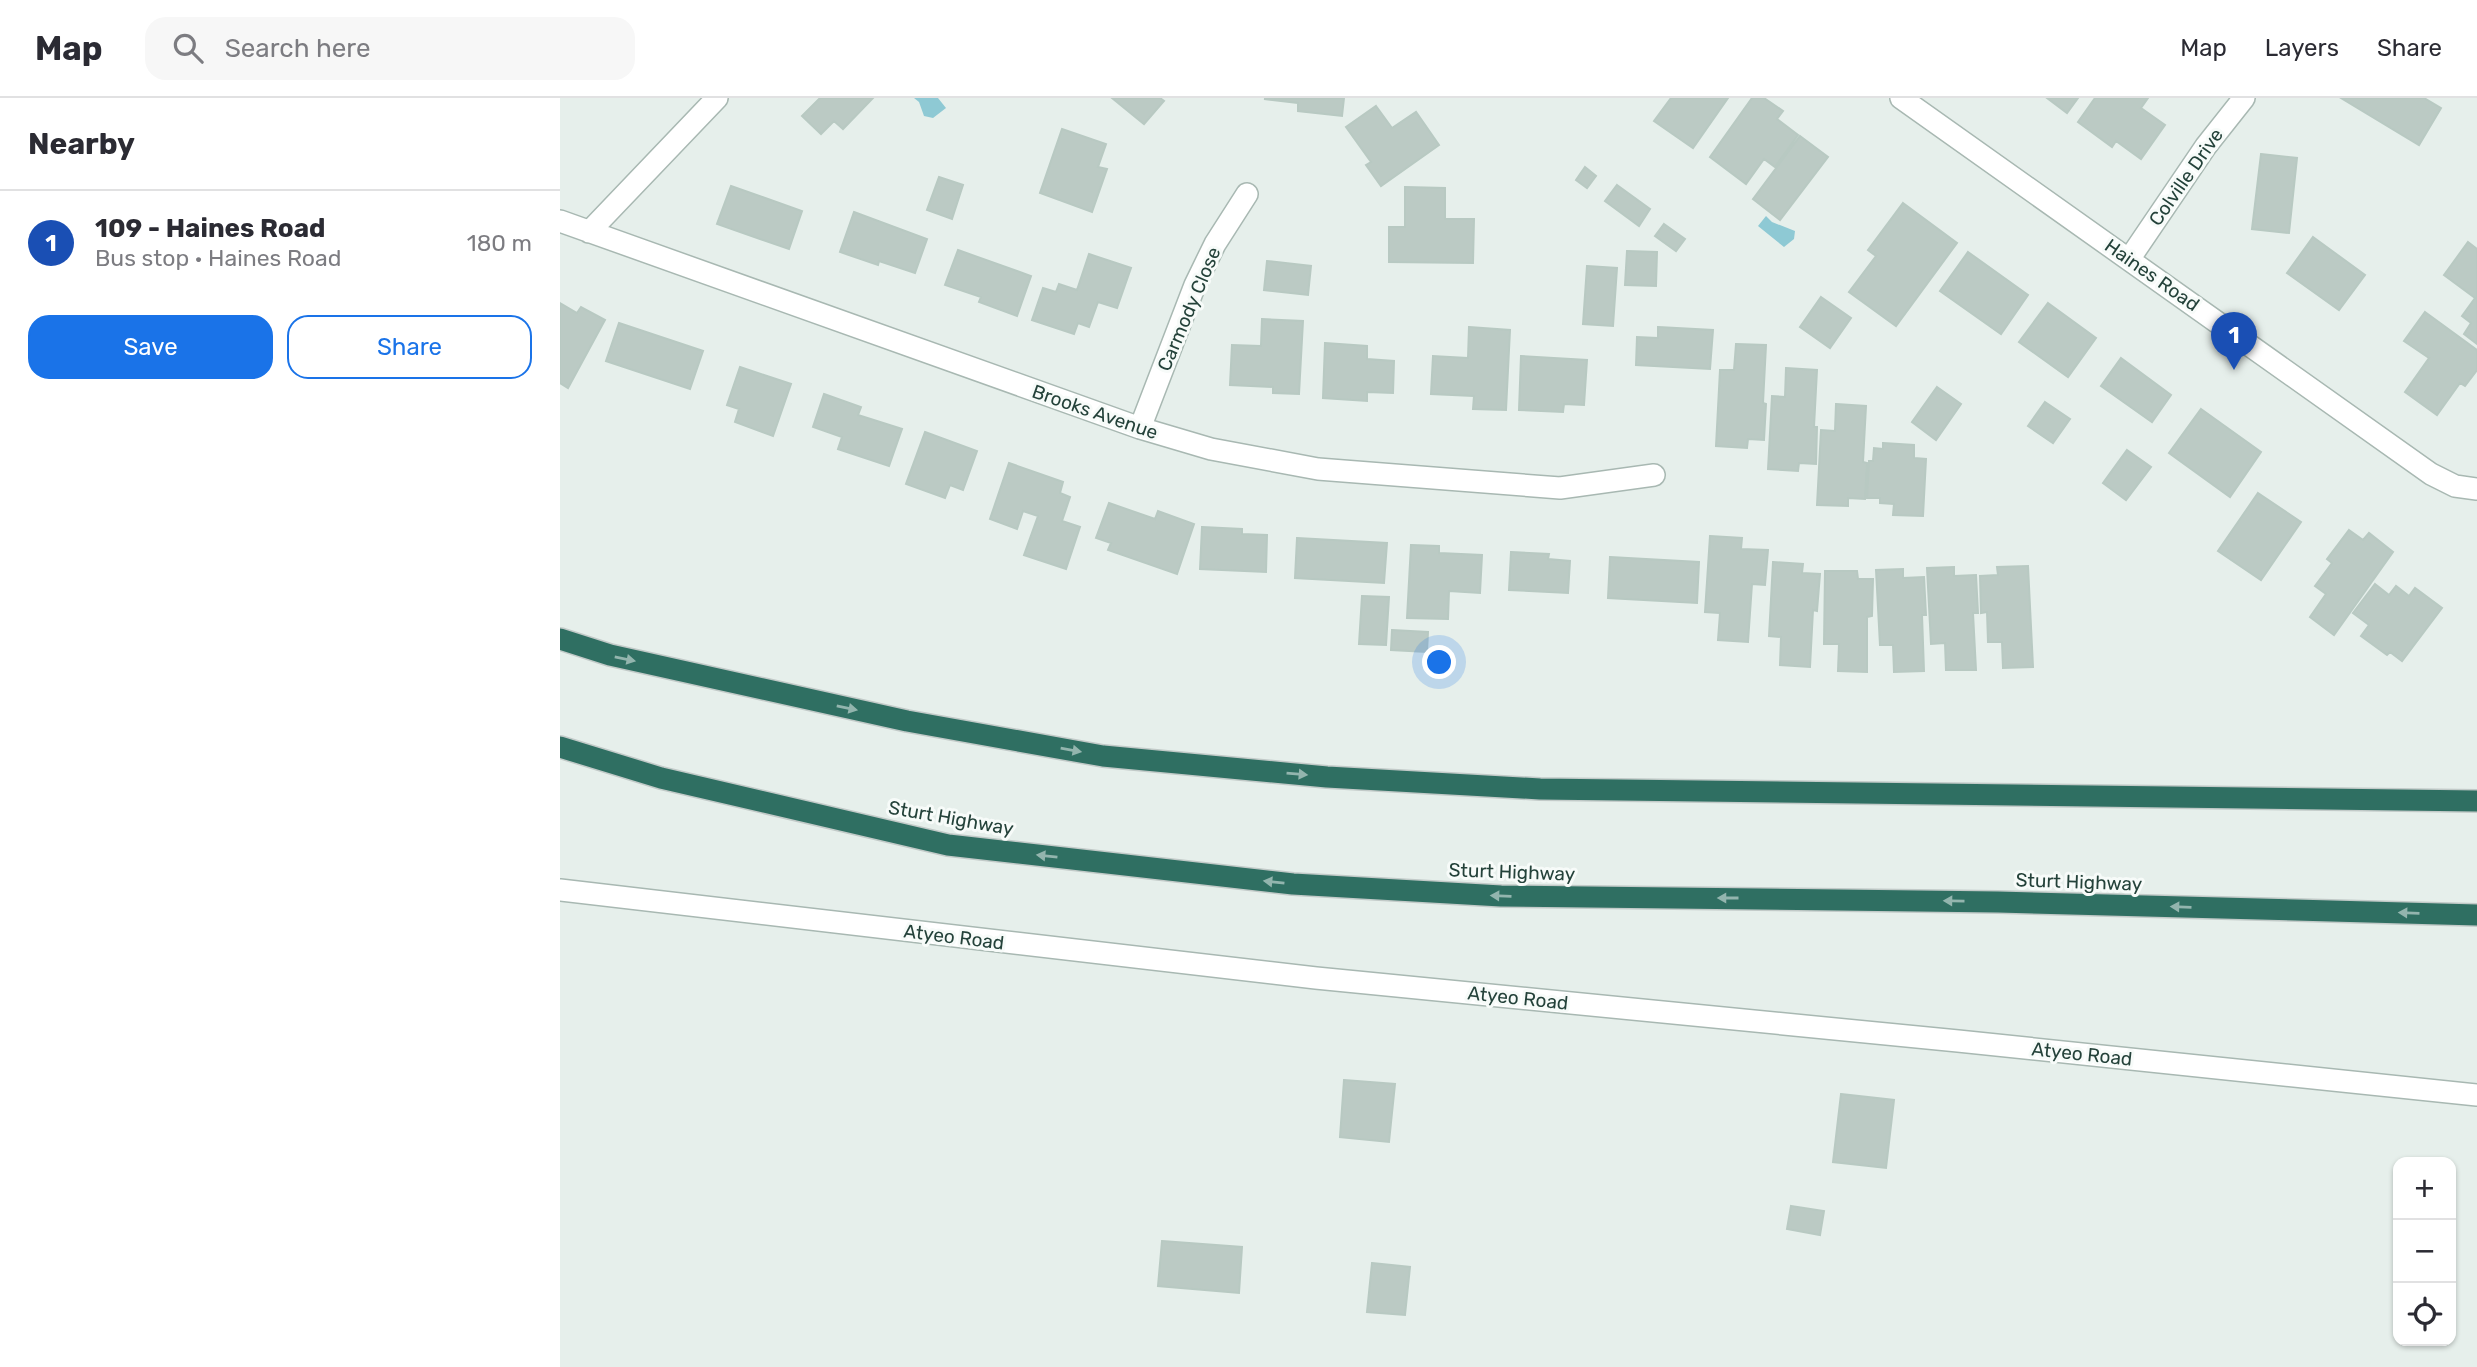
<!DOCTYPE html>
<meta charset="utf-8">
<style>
:root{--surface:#fff;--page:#f7f7f7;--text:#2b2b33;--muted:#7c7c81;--line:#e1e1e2;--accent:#1a73e8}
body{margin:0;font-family:Rubik,sans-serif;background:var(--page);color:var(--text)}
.controls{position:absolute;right:21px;bottom:21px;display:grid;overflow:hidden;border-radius:14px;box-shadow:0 2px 5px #0004}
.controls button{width:63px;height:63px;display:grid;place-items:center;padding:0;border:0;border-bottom:2px solid var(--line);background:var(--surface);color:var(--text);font:35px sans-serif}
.you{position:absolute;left:880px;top:565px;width:24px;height:24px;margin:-18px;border:5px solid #fff;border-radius:50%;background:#1a73e8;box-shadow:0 0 0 10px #1a73e833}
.badge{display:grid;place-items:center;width:46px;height:46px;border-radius:50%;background:var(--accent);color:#fff;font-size:23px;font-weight:700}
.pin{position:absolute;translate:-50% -58px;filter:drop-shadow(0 2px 4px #0008)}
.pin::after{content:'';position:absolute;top:37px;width:24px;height:21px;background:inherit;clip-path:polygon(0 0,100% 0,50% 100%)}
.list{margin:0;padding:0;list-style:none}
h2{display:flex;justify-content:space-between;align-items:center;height:91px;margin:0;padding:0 28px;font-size:30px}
h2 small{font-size:23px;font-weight:400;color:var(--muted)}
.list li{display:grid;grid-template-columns:46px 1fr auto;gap:21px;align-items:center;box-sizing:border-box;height:105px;padding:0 28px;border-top:2px solid var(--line)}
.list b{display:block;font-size:26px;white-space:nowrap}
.list p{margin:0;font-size:23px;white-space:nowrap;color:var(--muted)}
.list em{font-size:23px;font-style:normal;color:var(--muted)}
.actions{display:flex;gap:14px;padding:21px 28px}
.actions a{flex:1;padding:16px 0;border:2px solid var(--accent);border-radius:21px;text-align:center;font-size:24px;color:var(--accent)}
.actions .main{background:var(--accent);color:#fff}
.icon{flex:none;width:38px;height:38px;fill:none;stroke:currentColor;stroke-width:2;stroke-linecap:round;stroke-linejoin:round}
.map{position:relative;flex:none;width:1917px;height:1269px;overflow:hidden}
header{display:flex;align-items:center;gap:42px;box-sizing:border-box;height:98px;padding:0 35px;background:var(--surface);border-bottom:2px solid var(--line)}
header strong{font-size:33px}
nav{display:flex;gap:38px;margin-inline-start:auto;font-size:24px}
.search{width:490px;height:63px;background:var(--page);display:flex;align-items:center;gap:18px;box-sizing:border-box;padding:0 24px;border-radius:21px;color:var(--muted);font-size:26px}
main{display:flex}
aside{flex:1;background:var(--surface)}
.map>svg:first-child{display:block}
.water{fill:#8ec9d4}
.building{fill:#bbcac4;stroke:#b8c9c2;stroke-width:2}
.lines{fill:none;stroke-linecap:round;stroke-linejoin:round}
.minor-casing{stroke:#a8b8b2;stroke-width:24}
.motorway-casing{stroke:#c2cac8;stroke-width:24}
.minor{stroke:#fff;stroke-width:21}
.motorway{stroke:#2f6f62;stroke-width:21}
.oneway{fill:#93b5ae}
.labels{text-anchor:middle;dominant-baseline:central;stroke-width:6;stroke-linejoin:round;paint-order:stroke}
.street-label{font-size:19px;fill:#24423a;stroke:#f7fbf9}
</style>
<header>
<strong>Map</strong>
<div class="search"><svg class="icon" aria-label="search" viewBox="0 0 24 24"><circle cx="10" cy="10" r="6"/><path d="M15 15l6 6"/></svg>Search here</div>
<nav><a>Map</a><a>Layers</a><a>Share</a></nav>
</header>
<main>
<aside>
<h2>Nearby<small></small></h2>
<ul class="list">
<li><span class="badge" style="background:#1a4fb4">1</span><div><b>109 - Haines Road</b><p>Bus stop · Haines Road</p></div><em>180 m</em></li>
</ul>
<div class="actions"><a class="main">Save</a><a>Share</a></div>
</aside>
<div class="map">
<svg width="1917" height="1269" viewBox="0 0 1917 1269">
<rect width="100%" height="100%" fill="#e6efeb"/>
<path class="water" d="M354,0H378L386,10L373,20L364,18L359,4Z
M1206,118L1212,124L1235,133L1234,141L1224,149L1198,128Z"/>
<path class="building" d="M260,0H313L283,31L274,23L261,36L242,18Z
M552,0H600L604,3L584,26Z
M784,0L782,18L738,13V5L704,1Z
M1111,0H1168L1133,50L1094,23Z
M1192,0H1204L1223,13L1217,21L1238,37L1215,69L1204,61L1186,86L1150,59Z
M1487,0H1518L1507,15Z
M1535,0H1588L1581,10L1605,27L1581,61L1556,43L1552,49L1518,24Z
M1781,0H1864L1881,10L1859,47Z
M816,8L832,30L856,14L879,47L821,88L806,67L811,64L786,29Z
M502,31L546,46L538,69L547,71L532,114L480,95Z
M1240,38L1268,59L1220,122L1193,101Z
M1701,56L1737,60L1729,135L1692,131Z
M1025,69L1036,78L1027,90L1016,82Z
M379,79L403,87L392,121L367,112Z
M1057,87L1090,111L1079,128L1045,103Z
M171,88L242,113L229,151L157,126Z
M845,89L885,90V121H914L913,165L829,164V129H845Z
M1343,105L1397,145L1336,228L1289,194L1316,158L1308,152Z
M294,114L367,141L355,175L319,163L318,167L280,154Z
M1104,126L1125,141L1116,153L1095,138Z
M1753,139L1805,177L1779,212L1727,175Z
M1908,144L1917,151V246L1904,236L1911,225L1902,218L1915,200L1884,177Z
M398,152L471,178L457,218L419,204L421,199L385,187Z
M1067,153L1097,154L1096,188L1065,187Z
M1408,154L1468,197L1441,236L1380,193Z
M529,156L571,170L557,210L538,204L529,229L518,225L514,236L472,222L483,190L496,194L499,186L517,192Z
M707,163L751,168L748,197L704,192Z
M1027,168L1057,170L1053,228L1023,226Z
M1261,199L1291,220L1270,250L1240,229Z
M0,205L17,215L21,209L45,222L8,290L0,285Z
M1488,205L1536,240L1508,279L1459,244Z
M1865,214L1917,252V272L1905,288L1900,285L1877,317L1845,294L1869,260L1844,243Z
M702,221L743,223L739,296L713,295V289L670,287L672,247L701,248Z
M59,225L143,253L130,291L46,263Z
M909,229L950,232L946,312L913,311L914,298L871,296L873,258L908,260Z
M1098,229L1153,232L1150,271L1076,267L1077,239L1098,240Z
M765,245L807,248V261L834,263L833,295L807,294V303L763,300Z
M1176,246L1206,247L1203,305L1206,306L1204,342L1188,341L1187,350L1156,348L1160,272H1174Z
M961,258L1027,262L1024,307L1004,306L1003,314L959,312Z
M1561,260L1611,297L1592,324L1541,288Z
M180,269L231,286L213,338L175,324L179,311L167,307Z
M1226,270L1257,272L1254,329H1257L1256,366L1239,365L1238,373L1208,371L1212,298L1225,299Z
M1377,289L1401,306L1376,342L1352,324Z
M264,296L301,309L298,317L342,331L329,368L278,351L282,339L253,329Z
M1485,304L1510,321L1493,345L1468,328Z
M1276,306L1306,308L1303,364L1307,365L1305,401L1288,400V408L1257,407L1261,332L1275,333Z
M1641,311L1701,354L1670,399L1609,355Z
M365,334L417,353L403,392L390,387L385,400L346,386Z
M1323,345L1354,347V360L1366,361L1363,418L1333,417L1334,406L1320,405V400H1307L1309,363H1313L1314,350L1323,351Z
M1567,352L1591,369L1566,402L1543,385Z
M449,365L503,384L500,395L510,399L502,423L520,429L506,471L464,457L478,418L463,413L457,431L430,421Z
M1698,395L1741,424L1701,482L1658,453Z
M549,405L595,421L598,413L634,426L617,476L548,452L551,445L536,440Z
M642,429L682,431V436L707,437L706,474L640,471Z
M1789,432L1803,442L1809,435L1833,454L1774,537L1750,519L1766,496L1755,488L1772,465L1767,461Z
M1150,438L1182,440L1181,451L1208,452L1205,487L1192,486L1188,544L1158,542L1160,515L1145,514Z
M737,440L827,445L824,485L735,480Z
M851,447L879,448V455L922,457L920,495L889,493L888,521L847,520Z
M951,454L989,456L988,461L1010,463L1008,495L949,492Z
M1050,459L1139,464L1137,505L1048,500Z
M1213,464L1243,466L1242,475L1260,476L1257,513L1253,512L1250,569L1220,567L1221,539L1209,538Z
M1468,468L1473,569L1443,570L1442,544H1428L1427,514L1421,515L1420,478L1438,477L1437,469Z
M1394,469V478L1416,477L1418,515H1413L1416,572H1386L1385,545L1371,546L1367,470Z
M1343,471V480L1364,479L1366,517H1362L1364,573L1334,574L1333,547H1320L1316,472Z
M1265,473H1297L1298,481H1313L1312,518L1307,519V574L1278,573L1279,546H1264Z
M1815,486L1829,497L1836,488L1849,498L1855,490L1882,510L1842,563L1830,554L1827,557L1801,538L1809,527L1793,515Z
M802,498L829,499L826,547L799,546Z
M832,532L868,534L867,554L831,552Z
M784,982L835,986L829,1044L780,1039Z
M1281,996L1334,1002L1326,1070L1273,1064Z
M1231,1108L1264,1113L1260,1137L1227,1131Z
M602,1143L682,1149L679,1195L598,1188Z
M812,1165L850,1169L845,1217L807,1214Z"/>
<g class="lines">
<g class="minor-casing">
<path id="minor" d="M1341,0L1871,376L1895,388L1917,391
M0,123L580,330L651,351L758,371L1000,390L1094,377
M29,134L157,0
M1570,160L1646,48L1684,0
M580,330L635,187L655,146L687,96
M0,792L756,880L1398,943L1917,997"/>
</g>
<g class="motorway-casing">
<path id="motorway" d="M0,541L50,557L347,623L543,658L767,679L980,691L1917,703
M0,649L101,680L388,747L733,786L941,798L1438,804L1917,817"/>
</g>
<use href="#minor" class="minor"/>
<use href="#motorway" class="motorway"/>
</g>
<defs><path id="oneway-solid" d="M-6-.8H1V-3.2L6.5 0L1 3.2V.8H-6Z" transform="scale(1.75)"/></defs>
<g class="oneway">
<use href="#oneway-solid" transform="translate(65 561) rotate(12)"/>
<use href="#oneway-solid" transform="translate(287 610) rotate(12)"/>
<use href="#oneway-solid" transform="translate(511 652) rotate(10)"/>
<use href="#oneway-solid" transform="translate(737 676) rotate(5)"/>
<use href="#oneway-solid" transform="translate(487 758) rotate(-174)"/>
<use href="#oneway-solid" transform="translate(714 784) rotate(-174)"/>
<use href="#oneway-solid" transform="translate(941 798) rotate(-178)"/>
<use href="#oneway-solid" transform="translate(1168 800) rotate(-180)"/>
<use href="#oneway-solid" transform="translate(1394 803) rotate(-179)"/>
<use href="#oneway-solid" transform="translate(1621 809) rotate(-178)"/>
<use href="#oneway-solid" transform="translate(1849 815) rotate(-178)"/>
</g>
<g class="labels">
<g class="street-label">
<text transform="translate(1626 79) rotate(-55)">Colville Drive</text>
<text transform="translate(1592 177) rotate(35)">Haines Road</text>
<text transform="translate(629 211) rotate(-67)">Carmody Close</text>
<text transform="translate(535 314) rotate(19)">Brooks Avenue</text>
<text transform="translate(391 720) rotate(10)">Sturt Highway</text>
<text transform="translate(952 774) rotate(2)">Sturt Highway</text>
<text transform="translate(1519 784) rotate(2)">Sturt Highway</text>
<text transform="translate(394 839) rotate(7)">Atyeo Road</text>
<text transform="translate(958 900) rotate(6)">Atyeo Road</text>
<text transform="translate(1522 956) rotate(6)">Atyeo Road</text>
</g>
</g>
</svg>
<div class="controls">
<button>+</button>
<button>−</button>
<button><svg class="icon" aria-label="locate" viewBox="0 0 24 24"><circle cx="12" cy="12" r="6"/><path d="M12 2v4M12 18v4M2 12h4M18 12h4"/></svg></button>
</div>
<div class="you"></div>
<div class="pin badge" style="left:1674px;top:272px;background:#1a4fb4">1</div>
</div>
</main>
